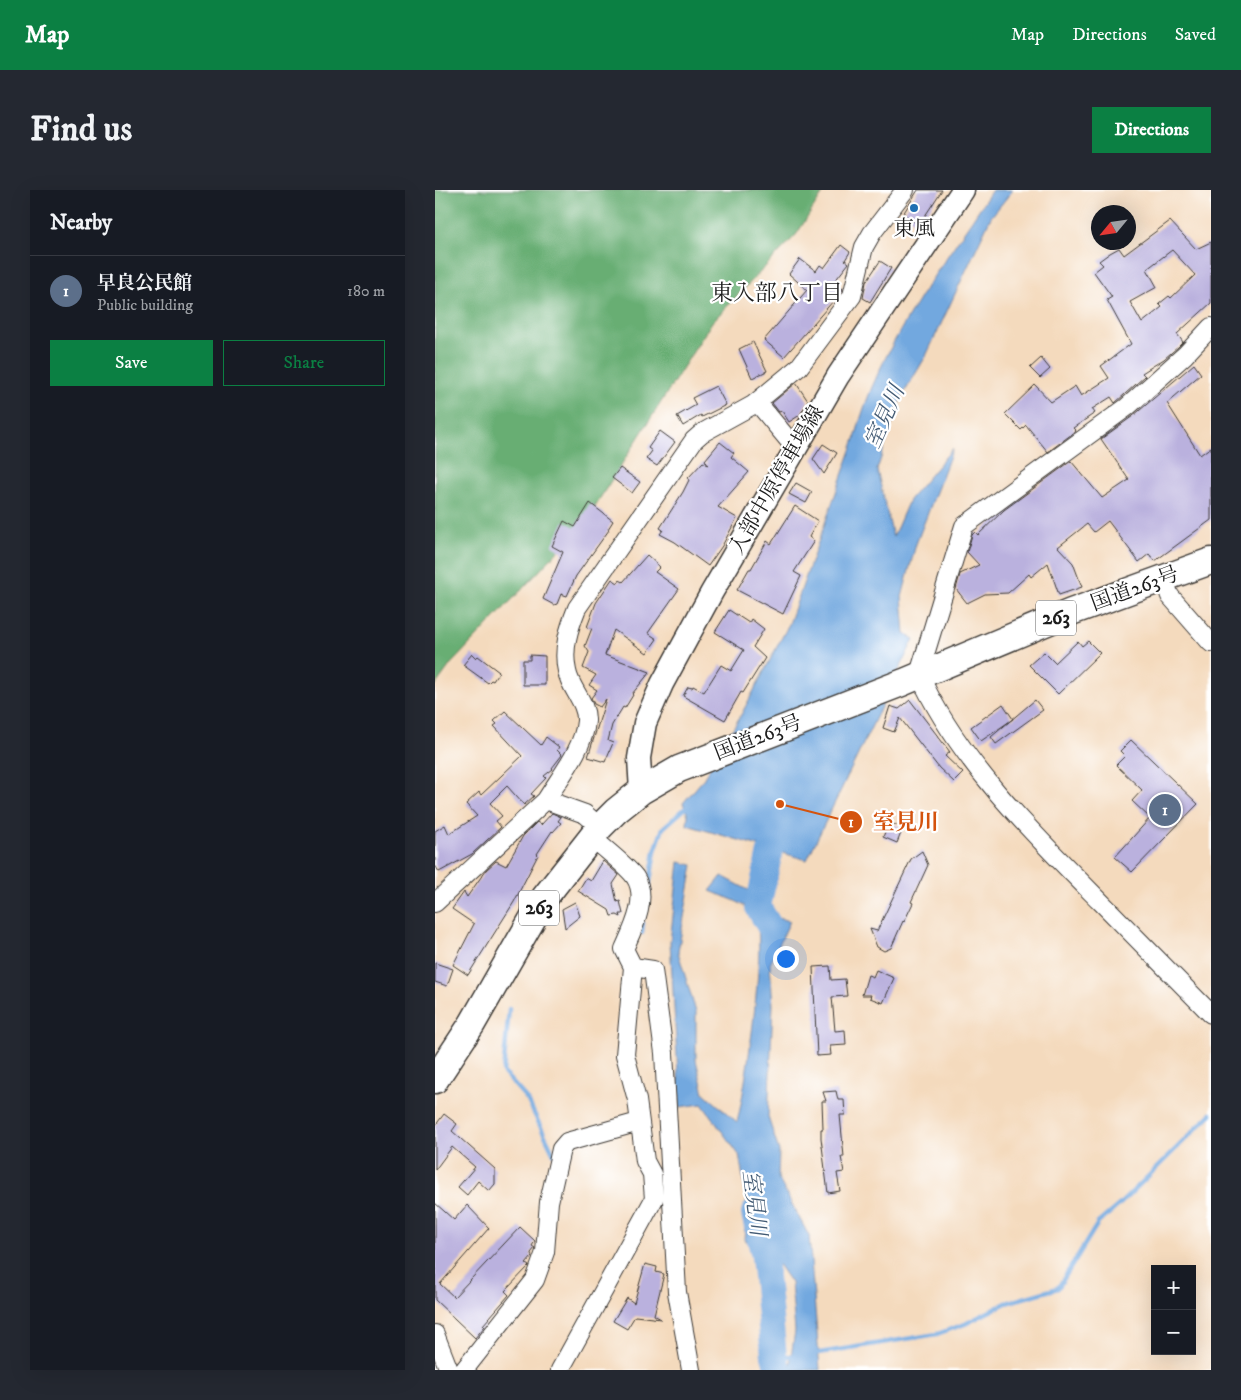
<!DOCTYPE html>
<meta charset="utf-8">
<style>
:root{--surface:#171b24;--page:#242831;--text:#f1f3f6;--muted:#9ea1a6;--line:#363941;--accent:#0b8043}
body{margin:0;font-family:"IM FELL DW Pica","Noto Serif JP",serif;background:var(--page);color:var(--text)}
.controls{position:absolute;right:15px;bottom:15px;display:grid;overflow:hidden;border-radius:0px;box-shadow:0 5px 20px #0002}
.controls button{width:45px;height:45px;display:grid;place-items:center;padding:0;border:0;border-bottom:1px solid var(--line);background:var(--surface);color:var(--text);font:25px sans-serif}
.compass{position:absolute;left:656px;top:15px;width:45px;height:45px;border-radius:50%;background:var(--surface);box-shadow:0 5px 20px #0002;rotate:241deg}
.you{position:absolute;left:350px;top:768px;width:18px;height:18px;margin:-12px;border:4px solid #fff;border-radius:50%;background:#1a73e8;box-shadow:0 0 0 8px #1a73e833}
.badge{display:grid;place-items:center;width:32px;height:32px;border-radius:50%;background:var(--accent);color:#fff;font-size:16px;font-weight:700}
.pin{position:absolute;translate:-50% -50%;border:2px solid #fff;box-shadow:0 1px 5px #0006}
.list{margin:0;padding:0;list-style:none}
h2{display:flex;justify-content:space-between;align-items:center;height:65px;margin:0;padding:0 20px;font-size:21px}
h2 small{font-size:16px;font-weight:400;color:var(--muted)}
.list li{display:grid;grid-template-columns:32px 1fr auto;gap:15px;align-items:center;box-sizing:border-box;height:70px;padding:0 20px;border-top:1px solid var(--line)}
.list b{display:block;font-size:19px;white-space:nowrap}
.list p{margin:0;font-size:16px;white-space:nowrap;color:var(--muted)}
.list em{font-size:16px;font-style:normal;color:var(--muted)}
.actions{display:flex;gap:10px;padding:15px 20px}
.actions a{flex:1;padding:11px 0;border:1px solid var(--accent);border-radius:0px;text-align:center;font-size:18px;color:var(--accent)}
.actions .main{background:var(--accent);color:#fff}
.map{position:relative;flex:none;width:776px;height:1180px;overflow:hidden;border-radius:0px}
header{display:flex;align-items:center;gap:30px;box-sizing:border-box;height:70px;padding:0 25px;background:var(--accent);color:#fff}
header strong{font-size:24px}
nav{display:flex;gap:28px;margin-inline-start:auto;font-size:18px}
.intro{display:flex;align-items:center;justify-content:space-between;box-sizing:border-box;height:120px;padding:0 30px}
h1{margin:0;font-size:35px}
.button{padding:12px 22px;border-radius:0px;background:var(--accent);color:#fff;font-size:18px;font-weight:700}
main{display:flex;gap:30px;padding:0 30px}
aside{flex:1;background:var(--surface);border-radius:0px;box-shadow:0 5px 20px #0002}
.map>svg:first-child{display:block}
.forest{fill:#68ae73;stroke:#426548}
.water{fill:#72a8df;stroke:#47627e}
.lines{fill:none;stroke-linecap:round;stroke-linejoin:round}
.stream{stroke:#72a8df;stroke-width:4.5}
.river{stroke:#72a8df;stroke-width:26}
.building{fill:#bab1de;fill-rule:evenodd}
.minor-casing{stroke:#3c3834;stroke-width:20}
.major-casing{stroke:#3c3834;stroke-width:25}
.highway-casing{stroke:#3c3834;stroke-width:29}
.minor{stroke:#fff;stroke-width:18}
.major{stroke:#fff;stroke-width:22}
.highway{stroke:#fff;stroke-width:26}
.poi-dot{fill:#1f6fb2;stroke:#fff;stroke-width:2}
.labels{text-anchor:middle;dominant-baseline:central;stroke-width:4.5;stroke-linejoin:round;paint-order:stroke}
.shield{fill:#fff;stroke:#606060;stroke-width:1}
.shield-label{font-size:20px;font-weight:bold;fill:#1c1c1c}
.poi-label{font-size:21px;fill:#1c1c1c;stroke:#fff}
.street-label{font-size:21px;fill:#1c1c1c;stroke:#fff}
.neighbourhood-label{font-size:22px;fill:#1c1c1c;stroke:#fff}
.water-label{font-size:22px;font-style:italic;fill:#435b74;stroke:#fff}
.leader{fill:none;stroke:#d4530e;stroke-width:2}
.callout-dot{fill:#d4530e;stroke:#fff;stroke-width:2}
.mark-label{font-size:15px;text-anchor:middle;font-weight:bold;fill:#fff}
.callout-label{font-size:22px;text-anchor:middle;font-weight:bold;fill:#d4530e;stroke:#fff;stroke-width:4.5;stroke-linejoin:round;paint-order:stroke}
</style>
<header>
<strong>Map</strong>
<nav><a>Map</a><a>Directions</a><a>Saved</a></nav>
</header>
<div class="intro"><h1>Find us</h1><a class="button">Directions</a></div>
<main>
<aside>
<h2>Nearby<small></small></h2>
<ul class="list">
<li><span class="badge" style="background:#5c6f8a">1</span><div><b>早良公民館</b><p>Public building</p></div><em>180 m</em></li>
</ul>
<div class="actions"><a class="main">Save</a><a>Share</a></div>
</aside>
<div class="map">
<svg width="776" height="1180" viewBox="0 0 776 1180">
<rect width="100%" height="100%" fill="#fff"/>
<filter id="ink" filterUnits="userSpaceOnUse"><feTurbulence type="fractalNoise" baseFrequency=".02" numOctaves="2"/><feDisplacementMap in="SourceGraphic" scale="10" xChannelSelector="R" yChannelSelector="G"/><feConvolveMatrix kernelMatrix="1 2 1 2 8 2 1 2 1" color-interpolation-filters="sRGB"/></filter>
<filter id="wash" filterUnits="userSpaceOnUse"><feTurbulence type="fractalNoise" baseFrequency=".0096" numOctaves="4" result="noise"/><feDisplacementMap in="SourceGraphic" scale="20" xChannelSelector="R" yChannelSelector="G"/><feGaussianBlur stdDeviation="1.12" result="paint"/><feColorMatrix in="noise" values="0 0 0 0 0 0 0 0 0 0 0 0 0 0 0 0 0 1.4 0 .05"/><feComposite in="paint" operator="in"/></filter>
<g filter="url(#wash)">
<rect width="100%" height="100%" fill="#f4dabd"/>
<path class="forest" d="M0,0H390L361,45L277,132L148,335L16,474L0,496Z"/>
<path class="water" d="M557,0H578L556,27L491,166L465,210L442,280L458,347L474,310L518,258L481,354L467,407L470,444L479,449L372,670L252,635L253,625L248,613L267,591L307,523L354,434L420,249C441,159 507,77 557,0Z
M244,672L258,675L243,762L261,822V870L269,903L302,932C310,904 334,742 319,724C309,712 289,707 275,701L287,686L334,711L335,726L355,731L335,774L338,815L333,927L344,961L343,988L374,1046L385,1180H354L360,1141L356,1093L333,1060L309,1050L312,1010L304,965L267,914L245,917L235,752Z"/>
<g class="lines">
<path class="stream" d="M213,704L220,661L228,638L254,615
M207,743L208,733
M74,819L68,882L92,909L119,964
M378,1164L502,1144L530,1134L571,1113L623,1098L663,1033L685,1014L776,924
M339,1166H360"/>
<path class="river" d="M335,737L323,717L343,624
M319,1023L329,1067L339,1166L343,1180"/>
</g>
<g id="blocks">
<path class="building" d="M483,0H507L484,35L468,24Z
M735,31L761,59L776,52V113L742,144L748,152L743,157L729,169L707,183L710,186L680,213L676,207L657,219L660,223L638,238L641,241L613,262L591,235L586,240L570,224L600,195L616,212L640,196L646,206L674,188L666,176L696,154L672,110L677,107L659,82L668,75L664,71L675,63L684,58L689,65ZM737,60L760,85L736,108L734,106L724,114L727,117L707,133L695,112L722,97L712,79Z
M406,55L415,62L410,70L414,73L399,92L408,99L407,101L349,167L329,150L372,100L354,84L365,69L381,81L385,75L389,78Z
M445,71L456,78L435,112L428,108L431,92Z
M318,152L332,181L317,188L304,159Z
M606,168L615,179L605,188L595,178Z
M759,174L766,184L732,213L765,265L776,257V330L720,371L714,364L704,372L673,331L659,342L652,334L623,357L638,373L647,397L624,405L613,373L596,387L594,384L573,403L550,404L532,413L521,399L525,384L544,375L532,362L537,345L540,342L543,345L569,320L636,271L667,308L694,290L666,249L698,226Z
M361,193L373,211L365,225L354,232L347,221L344,222L337,213Z
M281,196L291,215L267,227L266,225L248,236L242,226L261,215L257,208Z
M225,241L240,252L222,276L211,269L217,261L213,258Z
M285,252L299,263L296,267L314,282L283,317L302,328L287,356L273,376L240,352L225,344L228,340L225,338L248,302L254,290L253,288L268,272L273,275L270,270Z
M388,254L402,263L389,284L378,269Z
M185,278L205,292L197,303L177,288Z
M361,293L377,302L371,313L354,304Z
M155,313L178,331L173,339L174,340L141,386L132,406L126,404L122,414L119,415L108,409L128,362L117,356L129,331L140,337Z
M360,316L383,331L374,347L379,351L359,382L366,386L348,424L302,400L314,379H316L332,351L336,354Z
M212,365L225,377L220,382L244,399L213,443L222,449L212,463L179,440L170,465L215,482L197,504L198,505L190,518L188,517L177,535L173,551L178,553L170,572L153,567L171,509L165,517L159,514L156,508L162,500L154,495L161,485L148,478L154,462L150,456L157,438L152,437L161,413L177,389L183,393L185,390L188,392Z
M294,420L314,433L316,429L329,439L318,457L330,468L308,503L306,502L290,530L248,506L253,497L257,498L258,496L269,502L286,475L296,481L309,460L280,442Z
M643,451L647,456L653,451L665,463L623,504L594,475L609,462L620,473Z
M37,464L41,468L43,466L64,482L58,491L56,490L53,493L28,475Z
M95,465L110,466V495H88V470H95Z
M475,510L515,562L510,566L528,583L519,592L504,578L465,528L459,542L448,538L455,516L464,519Z
M600,510L608,520L561,554L556,547Z
M568,514L578,529L546,551L536,537Z
M70,521L106,555L111,547L124,557L122,560L127,565L117,578L118,579L109,586L111,588L96,604L99,606L89,615L72,596L55,613L67,626L61,631L66,637L37,664L4,682L0,675V641L10,635L14,644L42,626L31,614L44,602L46,605L87,566L59,536L62,534L59,531Z
M696,550L763,614L697,682L680,667L715,628L697,611L707,600L681,575L690,566L685,561Z
M117,623L126,627L123,631L126,633L118,642L117,641L102,664L103,665L79,712L33,785L18,775L39,734L17,719L29,702L32,707L51,680L61,671L71,676L88,646L102,632L106,635Z
M454,632L468,638L462,653L448,647Z
M487,661L493,675L476,712L478,713L469,732L468,731L456,758L449,761L442,757L435,739L442,741L476,669Z
M168,671L184,685L178,694L182,712L185,711L188,724H185L186,727L182,725L176,726L174,720L143,701L151,688L156,691Z
M140,712L145,726L130,738L127,719Z
M0,773L18,779L12,796L0,792Z
M395,776L396,790L410,789L412,806L397,807L400,841L410,840L411,855L395,856L396,865L382,866L378,777Z
M441,780L459,788L448,813L435,808L436,805H427L433,785L438,787Z
M401,901L403,910H409L410,925H405L409,967H406L409,982L402,983L405,1001L393,1003L386,948V939H388L387,911H391L388,902Z
M9,924L22,934L17,941L60,979V994L54,1001L43,991L32,1005L23,997L40,977L17,957L0,980V936Z
M0,1013L19,1030L32,1015L54,1038L5,1094L19,1107L85,1037L100,1051L97,1056L100,1058L96,1063L97,1067L91,1074L94,1076L70,1101L74,1105L48,1135L50,1136L40,1148L0,1110Z
M210,1074L222,1077L221,1082L229,1084L219,1125L226,1129L200,1126L192,1139L178,1131L192,1108L199,1113Z"/>
</g>
</g>
<g filter="url(#ink)">
<use href="#blocks" fill-opacity="0" stroke="#3c3834" stroke-width="1"/>
<g class="lines">
<g class="minor-casing">
<path id="minor" d="M776,137L750,165L692,217L529,336L484,484C522,569 599,645 664,710C701,748 739,786 776,824
M322,212L361,259
M728,388L735,406L776,453
M111,610C125,587 149,558 151,531C152,512 135,499 132,481C127,459 134,438 142,418L259,250L267,243L318,215L364,177L417,106L429,57L437,43L470,0
M0,713L111,610L150,624L165,637
M198,777L218,780L229,863L242,1102L256,1180
M0,1144L14,1180
M29,1180L100,1090L110,1062L114,1012L126,959L132,952L204,932
M125,1180L219,1009L217,984L210,971L202,910L190,865L198,777L189,759C198,739 214,708 200,687C192,676 168,657 156,647"/>
</g>
<g class="major-casing">
<path id="major" d="M206,601L204,568L210,533L227,494L277,402L403,186L528,0"/>
</g>
<g class="highway-casing">
<path id="highway" d="M0,890L37,834L110,707L165,637L181,621L206,601L244,579L469,492L636,422L776,371"/>
</g>
<use href="#minor" class="minor"/>
<use href="#major" class="major"/>
<use href="#highway" class="highway"/>
</g>
</g>
<circle class="poi-dot" cx="479" cy="18" r="5"/>
<g class="labels">
<g class="shield">
<rect x="601" y="410.5" width="40" height="35" rx="4"/>
<rect x="84" y="700.5" width="40" height="35" rx="4"/>
</g>
<g class="shield-label">
<text x="621" y="428">263</text>
<text x="104" y="718">263</text>
</g>
<g class="poi-label">
<text x="479" y="39">東風</text>
</g>
<g class="street-label">
<text transform="translate(342 290) rotate(-60)">入部中原停車場線</text>
<text transform="translate(700 399) rotate(-20)">国道263号</text>
<text transform="translate(323 548) rotate(-21)">国道263号</text>
</g>
<g class="neighbourhood-label">
<text x="342" y="103">東入部八丁目</text>
</g>
<g class="water-label">
<text transform="translate(450 227) rotate(-66)">室見川</text>
<text transform="translate(319 1013) rotate(83)">室見川</text>
</g>
</g>
<path class="leader" d="M345 614L416 632"/>
<g class="callout-dot">
<circle cx="345" cy="614" r="5"/>
<circle cx="416" cy="632" r="12"/>
</g>
<g class="mark-label">
<text x="416" y="637">1</text>
</g>
<g class="callout-label">
<text x="471" y="639">室見川</text>
</g>
</svg>
<div class="controls">
<button>+</button>
<button>−</button>
</div>
<svg class="compass" viewBox="-18 -18 36 36"><path d="M0-13l5 13h-10z" fill="#e53935"/><path d="M0 13l5-13h-10z" fill="#9ea1a6"/></svg>
<div class="you"></div>
<div class="pin badge" style="left:730px;top:620px;background:#5c6f8a">1</div>
</div>
</main>
